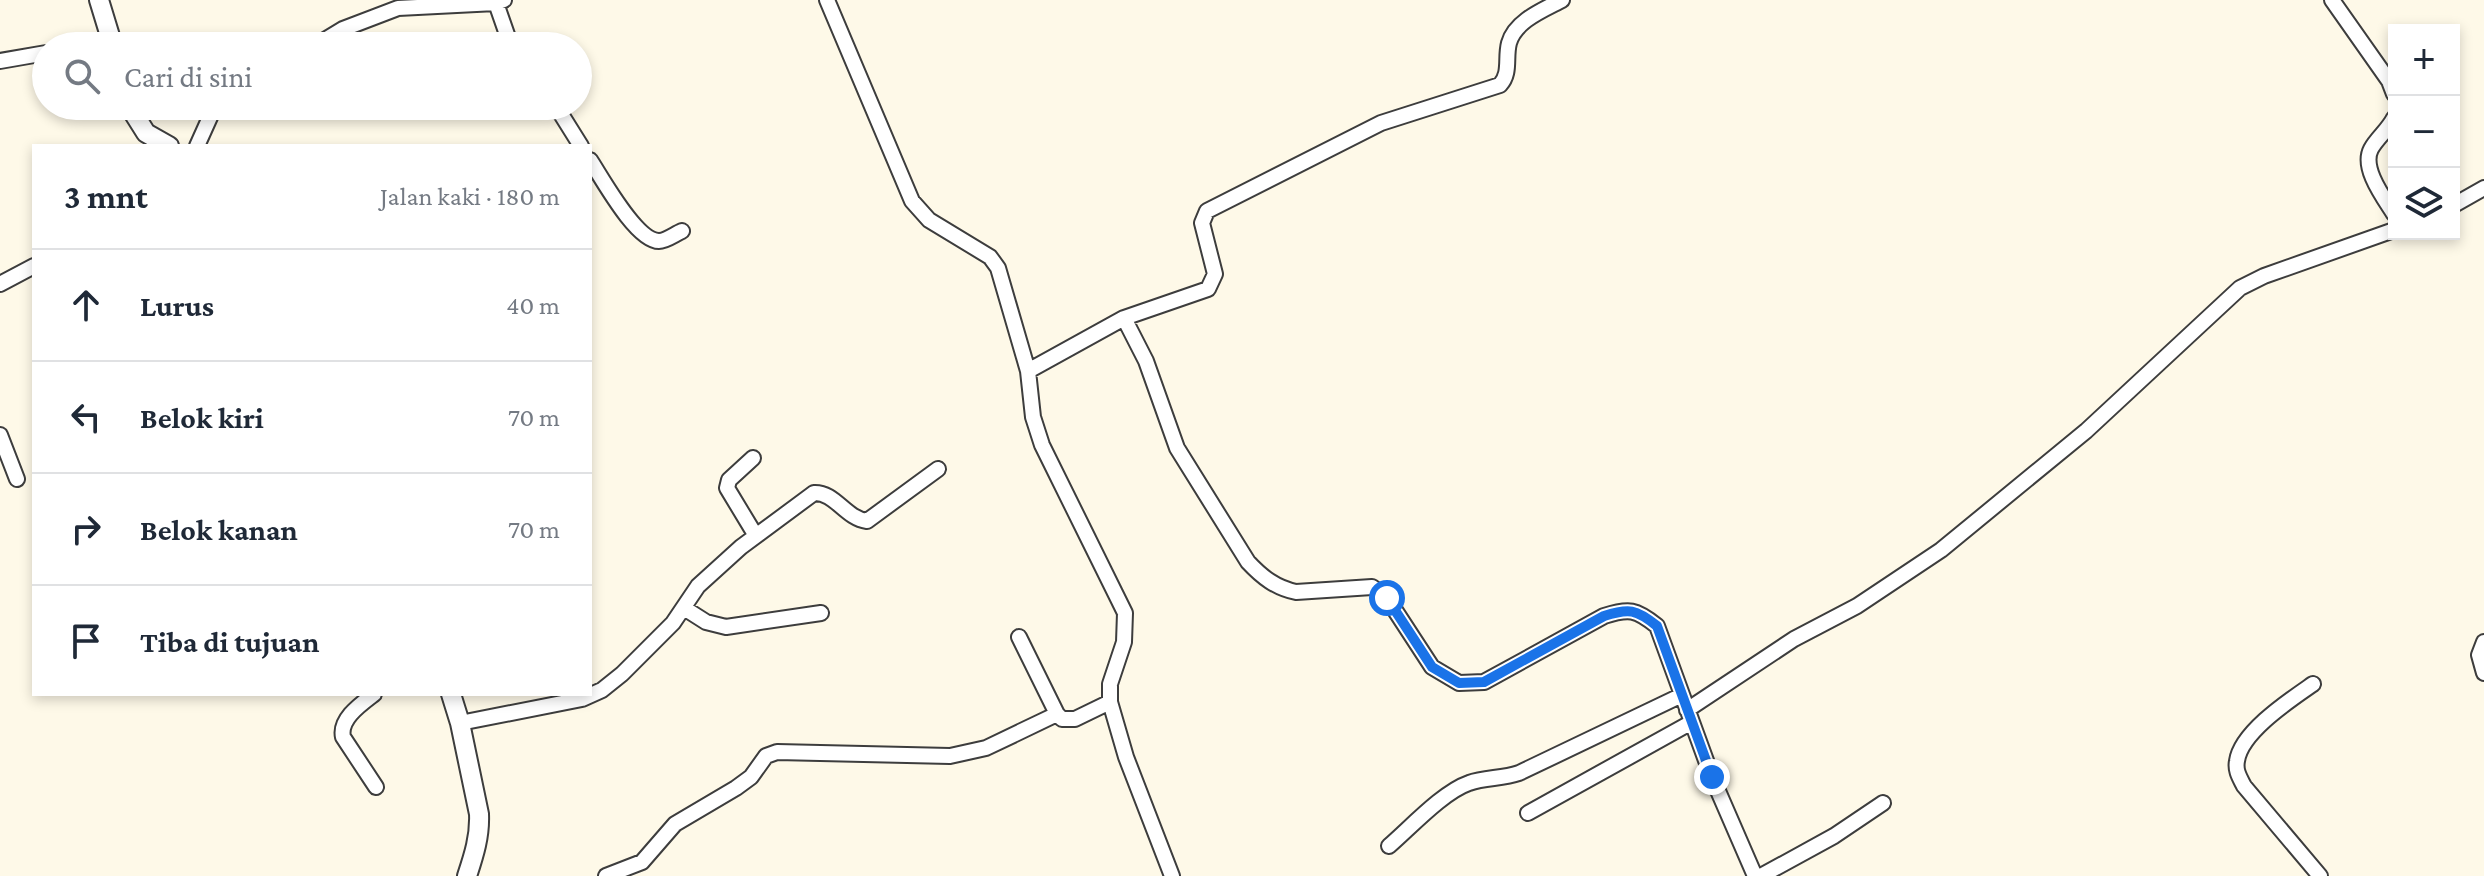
<!DOCTYPE html>
<html lang="id">
<meta charset="utf-8">
<style>
:root{--surface:#fff;--page:#f2f2f3;--text:#1f2937;--muted:#747a83;--line:#e0e1e3}
body{margin:0;font-family:"Crimson Pro",serif;background:var(--page);color:var(--text)}
.controls{position:absolute;right:24px;top:24px;display:grid;overflow:hidden;border-radius:0px;box-shadow:0 4px 12px #0003}
.controls button{width:72px;height:72px;display:grid;place-items:center;padding:0;border:0;border-bottom:2px solid var(--line);background:var(--surface);color:var(--text);font:40px sans-serif}
.stop{position:absolute;width:24px;height:24px;margin:-18px;border:6px solid #1a73e8;border-radius:50%;background:#fff}
.stop.end{background:#1a73e8;border-color:#fff;box-shadow:0 2px 8px #0008}
.list{margin:0;padding:0;list-style:none}
h2{display:flex;justify-content:space-between;align-items:center;height:104px;margin:0;padding:0 32px;font-size:34px}
h2 small{font-size:26px;font-weight:400;color:var(--muted)}
.list li{display:grid;grid-template-columns:52px 1fr auto;gap:24px;align-items:center;box-sizing:border-box;height:112px;padding:0 32px;border-top:2px solid var(--line)}
.list b{display:block;font-size:30px;white-space:nowrap}
.list em{font-size:26px;font-style:normal;color:var(--muted)}
.icon{flex:none;width:44px;height:44px;fill:none;stroke:currentColor;stroke-width:2;stroke-linecap:round;stroke-linejoin:round}
.map{position:relative;flex:none;width:2484px;height:876px;overflow:hidden}
.search{position:absolute;background:var(--surface);box-shadow:0 4px 12px #0003;left:32px;top:32px;width:560px;height:88px;display:flex;align-items:center;gap:20px;box-sizing:border-box;padding:0 28px;border-radius:44px;color:var(--muted);font-size:30px}
.panel{position:absolute;background:var(--surface);box-shadow:0 4px 12px #0003;left:32px;top:144px;width:560px;height:552px;border-radius:0px}
.map>svg:first-child{display:block}
.lines{fill:none;stroke-linecap:round;stroke-linejoin:round}
.minor-casing{stroke:#3d3d3d;stroke-width:18}
.tertiary-casing{stroke:#3d3d3d;stroke-width:22}
.minor{stroke:#fff;stroke-width:14}
.tertiary{stroke:#fff;stroke-width:18}
.route{stroke:#1a73e8;stroke-width:10}
</style>
<div class="map">
<svg width="2484" height="876" viewBox="0 0 2484 876">
<rect width="100%" height="100%" fill="#fef9e8"/>
<g class="lines">
<g class="minor-casing">
<path id="minor" d="M827,0L912,201L929,220L990,257L998,268L1028,371L1033,417L1042,445L1125,613L1124,642L1110,684V702L1126,757L1172,876
M2332,0L2389,81L2394,94
M496,3L511,46
M88,46L112,42
M315,46L343,29L398,8L496,3L504,0
M0,61L46,53
M556,106L581,146
M2394,118C2388,130 2377,138 2371,149C2361,168 2384,198 2394,214
M197,146L215,106
M590,160C602,178 636,241 659,241C666,241 675,234 682,231
M2454,205L2484,188
M0,284L34,266
M1124,318L1146,361L1177,448L1248,562C1262,577 1276,588 1296,592L1372,587L1387,598L1432,667L1459,683L1484,682L1604,616C1629,608 1636,609 1657,626L1712,777L1755,876
M1028,371L1124,318L1208,289L1215,274L1202,223L1207,211L1381,123L1500,85C1511,73 1505,58 1509,43C1515,21 1543,10 1562,0
M0,435L17,479
M753,458L729,480L727,488L756,536
M684,608L706,622L726,627L821,613
M1019,637L1057,714L1062,719H1075L1110,702
M2484,642L2479,655L2484,673
M2313,684C2290,700 2241,732 2237,761C2235,771 2240,778 2244,786L2320,876
M374,694C361,704 339,719 343,737L376,787
M1687,710L1794,639L1857,606L1941,550L2086,431L2240,288L2264,276L2394,230
M460,723L582,699L602,690L622,674L673,623L698,586L741,547L814,493C835,492 845,518 867,521L938,469
M1528,813L1692,722
M1389,846C1411,827 1443,792 1469,783C1485,777 1502,779 1519,773L1682,695
M606,876L642,862L675,824L736,788L751,777L766,756L777,752L950,756L986,748L1057,714
M1761,876L1834,836L1883,803"/>
</g>
<g class="tertiary-casing">
<path id="tertiary" d="M99,0L113,46
M129,106L146,133L169,146
M451,694L460,723L479,814C480,836 474,855 467,876"/>
</g>
<use href="#minor" class="minor"/>
<use href="#tertiary" class="tertiary"/>
</g>
<g class="lines">
<path class="route" d="M1387,598L1432,667L1459,683L1484,682L1604,616C1629,608 1636,609 1657,626L1712,777"/>
</g>
</svg>
<div class="controls">
<button>+</button>
<button>−</button>
<button><svg class="icon" aria-label="layers" viewBox="0 0 24 24"><path d="M12 4l9 5-9 5-9-5zM3 14l9 5 9-5"/></svg></button>
</div>
<div class="stop" style="left:1387px;top:598px"></div>
<div class="stop end" style="left:1712px;top:777px"></div>
<div class="search"><svg class="icon" aria-label="search" viewBox="0 0 24 24"><circle cx="10" cy="10" r="6"/><path d="M15 15l6 6"/></svg>Cari di sini</div>
<section class="panel">
<h2>3 mnt<small>Jalan kaki · 180 m</small></h2>
<ul class="list">
<li><svg class="icon" aria-label="ahead" viewBox="0 0 24 24"><path d="M12 20V5M6 11l6-6 6 6"/></svg><div><b>Lurus</b></div><em>40 m</em></li>
<li><svg class="icon" aria-label="left" viewBox="0 0 24 24"><path d="M17 20v-9H6M10 6l-5 5 5 5"/></svg><div><b>Belok kiri</b></div><em>70 m</em></li>
<li><svg class="icon" aria-label="right" viewBox="0 0 24 24"><path d="M7 20v-9h11M14 6l5 5-5 5"/></svg><div><b>Belok kanan</b></div><em>70 m</em></li>
<li><svg class="icon" aria-label="arrive" viewBox="0 0 24 24"><path d="M6 21V4h12l-3 4 3 4H6"/></svg><div><b>Tiba di tujuan</b></div></li>
</ul>
</section>
</div>
